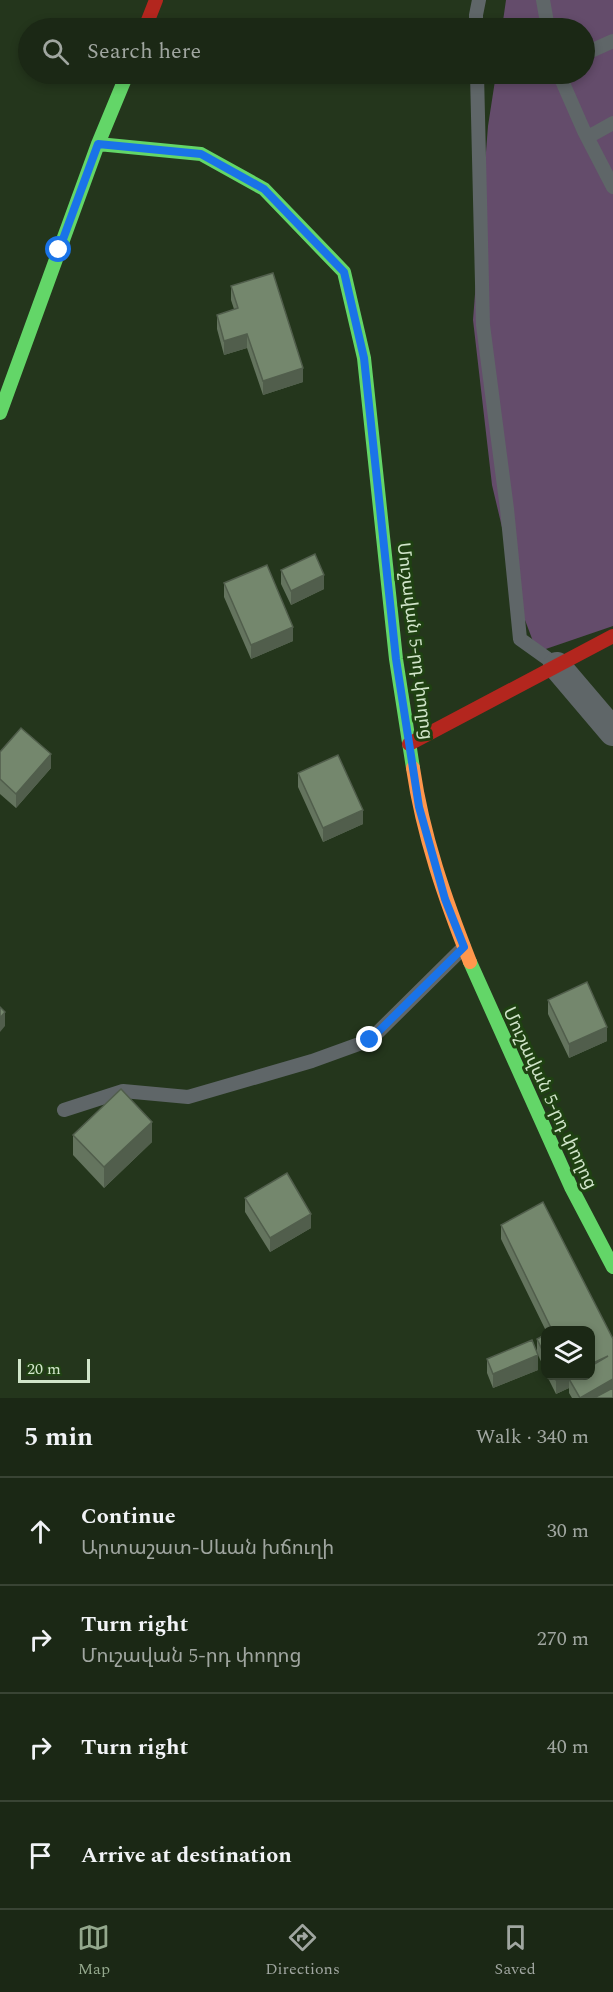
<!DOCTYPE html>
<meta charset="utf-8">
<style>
:root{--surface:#1b2815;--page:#283422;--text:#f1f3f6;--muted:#a0a6a0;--line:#394434;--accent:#94a88d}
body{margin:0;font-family:Spectral,"Noto Sans Armenian",serif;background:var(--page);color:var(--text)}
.controls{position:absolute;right:18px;bottom:18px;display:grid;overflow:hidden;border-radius:12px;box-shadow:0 3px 9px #0003}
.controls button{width:54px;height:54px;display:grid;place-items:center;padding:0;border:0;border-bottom:2px solid var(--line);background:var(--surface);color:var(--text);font:30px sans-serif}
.scale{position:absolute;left:18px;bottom:15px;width:72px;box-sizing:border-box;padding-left:6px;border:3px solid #d1e5ca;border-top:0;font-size:16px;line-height:21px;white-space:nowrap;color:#d1e5ca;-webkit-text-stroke:4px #1f4112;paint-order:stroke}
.stop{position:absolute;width:18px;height:18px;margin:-14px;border:4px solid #1a73e8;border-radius:50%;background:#fff}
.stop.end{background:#1a73e8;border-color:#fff;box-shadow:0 2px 6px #0008}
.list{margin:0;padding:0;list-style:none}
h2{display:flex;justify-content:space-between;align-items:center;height:78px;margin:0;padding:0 24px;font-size:26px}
h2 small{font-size:20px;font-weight:400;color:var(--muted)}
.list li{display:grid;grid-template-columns:39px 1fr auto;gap:18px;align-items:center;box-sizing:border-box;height:108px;padding:0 24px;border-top:2px solid var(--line)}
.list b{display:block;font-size:22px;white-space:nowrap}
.list p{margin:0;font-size:20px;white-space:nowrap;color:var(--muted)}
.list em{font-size:20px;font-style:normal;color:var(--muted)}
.icon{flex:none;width:33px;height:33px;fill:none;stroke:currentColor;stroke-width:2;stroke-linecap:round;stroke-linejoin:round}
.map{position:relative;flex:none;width:613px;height:1398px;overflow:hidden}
.search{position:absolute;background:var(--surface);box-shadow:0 3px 9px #0003;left:18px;right:18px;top:18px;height:66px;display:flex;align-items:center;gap:15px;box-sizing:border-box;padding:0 21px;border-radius:33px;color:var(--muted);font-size:22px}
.sheet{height:510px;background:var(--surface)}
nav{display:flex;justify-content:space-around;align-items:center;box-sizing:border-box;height:84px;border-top:2px solid var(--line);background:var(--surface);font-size:16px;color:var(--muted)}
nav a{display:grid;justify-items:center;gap:3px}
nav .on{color:var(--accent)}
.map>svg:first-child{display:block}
.green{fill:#644c6b}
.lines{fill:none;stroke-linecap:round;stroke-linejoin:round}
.lane{stroke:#5f6668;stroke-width:14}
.street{stroke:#5f6668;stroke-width:28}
.fast{stroke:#63d668;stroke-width:14}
.slow{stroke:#ff974d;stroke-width:14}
.jam{stroke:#b3261e;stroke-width:14}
.wall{fill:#64745e}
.shaded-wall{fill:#515e4c}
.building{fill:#74876d;stroke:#515e4c;stroke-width:1.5}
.route{stroke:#1a73e8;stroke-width:8}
.labels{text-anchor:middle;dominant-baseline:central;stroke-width:6;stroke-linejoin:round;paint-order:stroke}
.street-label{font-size:18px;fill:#d1e5ca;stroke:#1f4112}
</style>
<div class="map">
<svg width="613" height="1398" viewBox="0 0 613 1398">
<rect width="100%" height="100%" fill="#24361c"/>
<path class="green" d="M506,0H613V626L537,652L522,612L492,485L473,320L488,126L496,74H584V28H502Z"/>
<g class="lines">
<path class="lane" d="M543,0L548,28
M476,28V15L479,0
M584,54L613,41
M477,74L483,325L507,509L520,639L555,664
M559,74L584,131L613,187
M588,137L613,123
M64,1110L123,1091L188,1097L312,1061L370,1040L464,947"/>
<path class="street" d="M557,666L613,732"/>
<path class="fast" d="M98,144L201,154L264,189L344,272L364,358L396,659L413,768
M0,413L98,144L127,74
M470,962L571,1187L613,1267"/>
<path class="slow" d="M413,768C423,836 445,899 470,962"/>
<path class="jam" d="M145,28L156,0
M409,744L613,636"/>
</g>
<path class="wall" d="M231,286L303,382L263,395L247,348L224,355L217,329V315L234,309L231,300Z
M281,570L324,589L291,605L281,584Z
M224,583L293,641L251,659L224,597Z
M0,752L51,768L16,808L0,794Z
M298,773L363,824L323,842L298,787Z
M548,1000L607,1041L569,1058L548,1014Z
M73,1135L152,1142L104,1188L73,1155Z
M245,1198L311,1228L270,1252L245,1212Z
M543,1202L613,1339V1398H572L569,1393V1388L556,1394L547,1376H591V1330L546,1331L501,1239V1225Z
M546,1334V1372L538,1355V1370L493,1388L487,1373V1359L537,1352V1339Z"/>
<path class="shaded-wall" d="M247,334V348L224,355V341Z
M303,368V382L263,395V381Z
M324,575V589L291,605V591Z
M293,627V641L251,659V645Z
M51,754V768L16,808V794Z
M363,810V824L323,842V828Z
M5,1012V1026L0,1032V1018Z
M607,1027V1041L569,1058V1044Z
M152,1122V1142L104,1188V1167Z
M311,1214V1228L270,1252V1238Z
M538,1355V1370L493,1388V1374Z
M608,1356V1370L573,1386L569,1379V1388L556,1394V1380L565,1376H591V1364Z
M613,1379V1393L605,1398H580Z"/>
<path class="building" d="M273,273L303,368L263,381L247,334L224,341L217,315L238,308L231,286Z
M315,554L324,575L291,591L281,570Z
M267,565L293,627L251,645L224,583Z
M21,728L51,754L16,794L0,779V752Z
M338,755L363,810L323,828L298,773Z
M587,982L607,1027L569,1044L548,1000Z
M0,1007L5,1012L0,1018Z
M121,1089L152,1122L104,1167L73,1135Z
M287,1173L311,1214L270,1238L245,1198Z
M543,1202L613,1339V1379L580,1398L569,1379L575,1376H591V1366L608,1356L591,1364V1330H552L501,1225Z
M546,1334V1358L537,1339Z
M532,1340L538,1355L493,1374L487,1359Z
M554,1376H565L556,1380Z
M613,1388V1398H594Z"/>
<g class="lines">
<path class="route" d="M59,250L98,144L201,154L264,189L344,272L364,358L396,659L419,807L445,899L464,947L370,1040"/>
</g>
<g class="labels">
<g class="street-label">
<text transform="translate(415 641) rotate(83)">Մուշավան 5-րդ փողոց</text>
<text transform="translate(550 1098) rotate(65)">Մուշավան 5-րդ փողոց</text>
</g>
</g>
</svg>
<div class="controls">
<button><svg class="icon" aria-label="layers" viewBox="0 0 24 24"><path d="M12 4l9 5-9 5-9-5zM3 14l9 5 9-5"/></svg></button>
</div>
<div class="scale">20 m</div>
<div class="stop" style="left:59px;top:250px"></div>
<div class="stop end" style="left:370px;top:1040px"></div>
<div class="search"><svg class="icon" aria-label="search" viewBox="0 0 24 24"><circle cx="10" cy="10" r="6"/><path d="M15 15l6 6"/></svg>Search here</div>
</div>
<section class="sheet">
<h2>5 min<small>Walk · 340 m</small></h2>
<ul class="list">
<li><svg class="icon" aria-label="ahead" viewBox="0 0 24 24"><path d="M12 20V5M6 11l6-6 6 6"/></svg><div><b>Continue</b><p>Արտաշատ-Սևան խճուղի</p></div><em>30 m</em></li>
<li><svg class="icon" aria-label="right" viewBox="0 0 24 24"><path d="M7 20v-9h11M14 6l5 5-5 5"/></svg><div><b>Turn right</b><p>Մուշավան 5-րդ փողոց</p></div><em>270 m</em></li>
<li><svg class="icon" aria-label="right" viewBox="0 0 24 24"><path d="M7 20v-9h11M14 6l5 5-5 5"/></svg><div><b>Turn right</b></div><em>40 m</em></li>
<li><svg class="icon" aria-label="arrive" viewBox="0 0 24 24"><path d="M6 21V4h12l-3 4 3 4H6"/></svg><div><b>Arrive at destination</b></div></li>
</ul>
</section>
<nav>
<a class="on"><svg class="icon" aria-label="map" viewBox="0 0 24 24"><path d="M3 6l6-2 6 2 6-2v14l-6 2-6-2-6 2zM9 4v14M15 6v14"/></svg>Map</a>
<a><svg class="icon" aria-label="directions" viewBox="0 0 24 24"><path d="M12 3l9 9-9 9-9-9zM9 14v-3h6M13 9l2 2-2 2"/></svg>Directions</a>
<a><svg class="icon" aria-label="saved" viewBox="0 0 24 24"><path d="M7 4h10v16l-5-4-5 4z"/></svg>Saved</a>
</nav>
